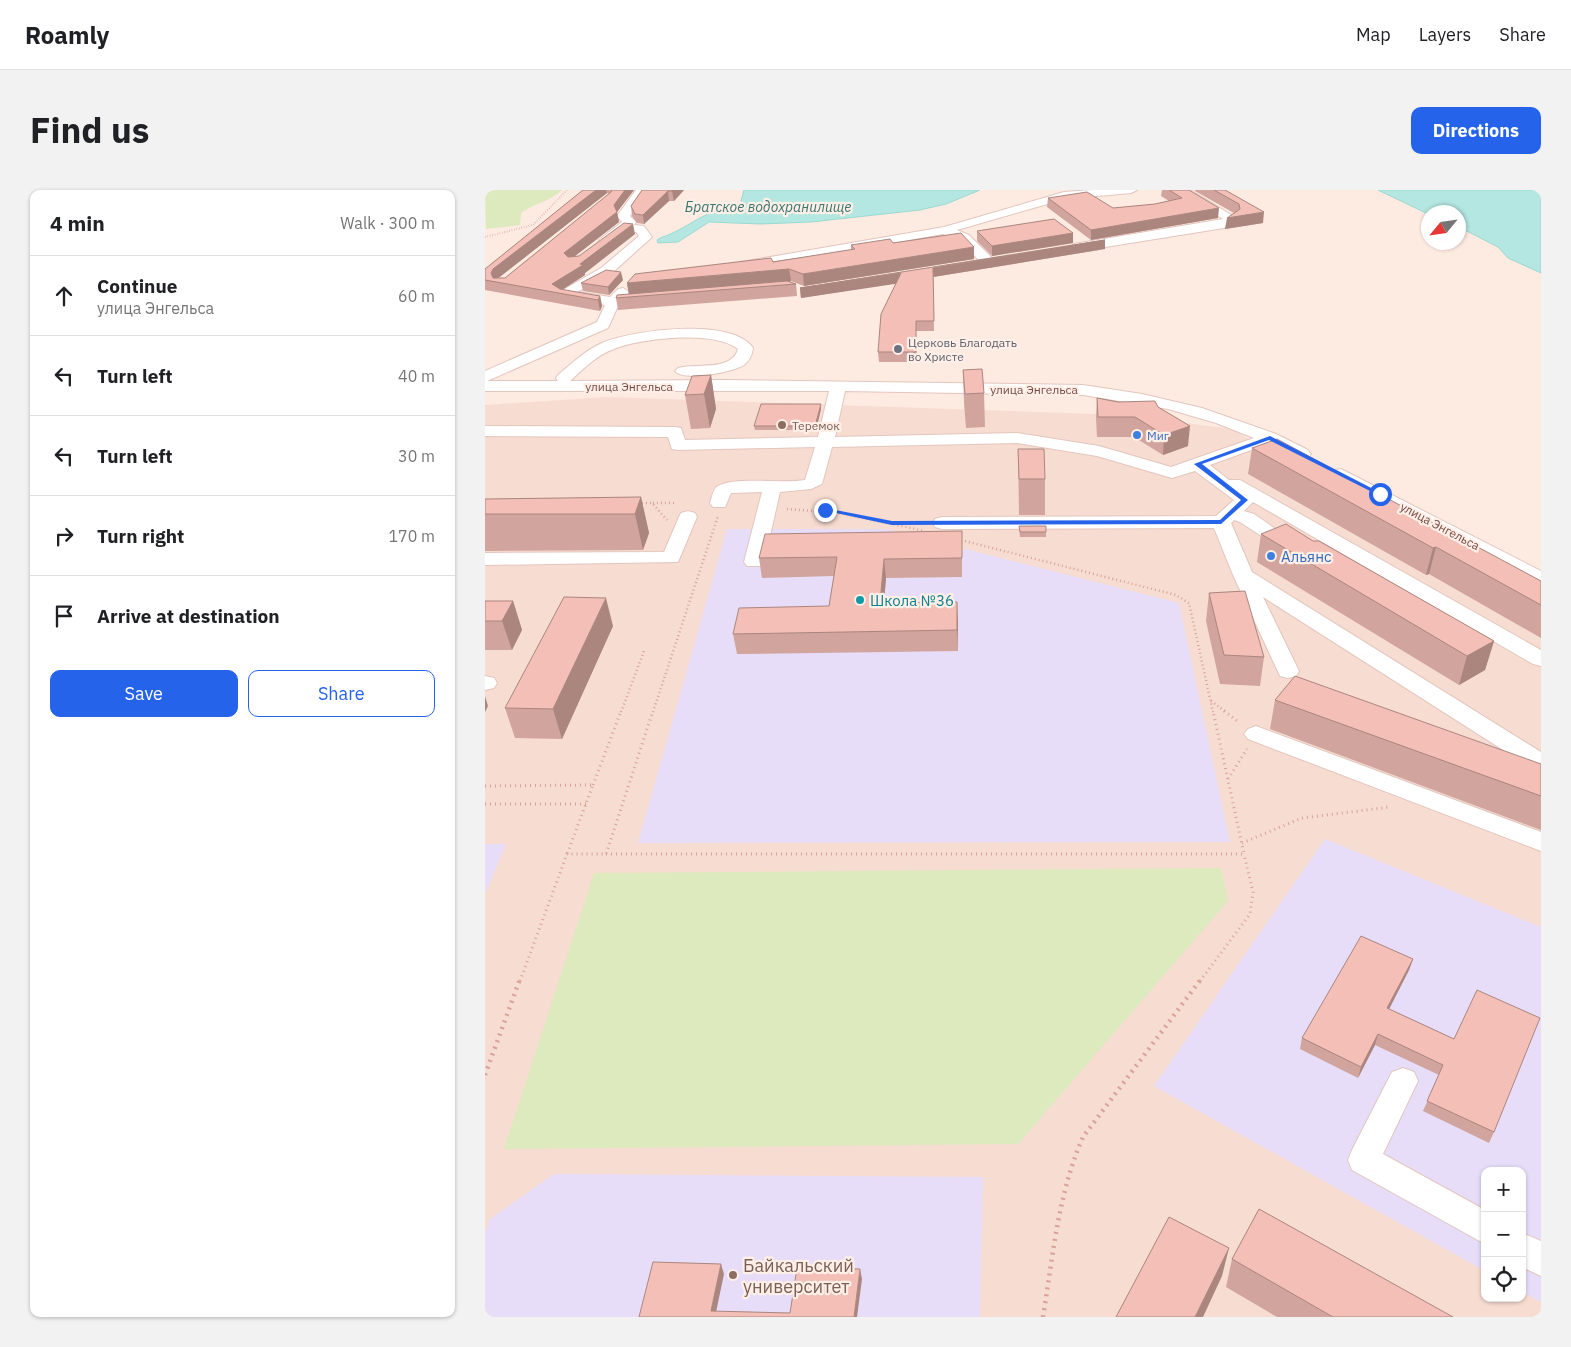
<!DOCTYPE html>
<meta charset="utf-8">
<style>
:root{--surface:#fff;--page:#f2f2f2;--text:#202124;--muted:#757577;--line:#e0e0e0;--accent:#2563eb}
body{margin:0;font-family:"IBM Plex Sans",sans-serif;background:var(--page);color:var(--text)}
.controls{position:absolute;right:15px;bottom:15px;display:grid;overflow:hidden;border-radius:10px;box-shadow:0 1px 4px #0004}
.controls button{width:45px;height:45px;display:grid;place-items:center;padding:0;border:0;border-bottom:1px solid var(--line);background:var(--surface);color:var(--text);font:25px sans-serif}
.compass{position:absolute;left:936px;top:15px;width:45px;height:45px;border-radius:50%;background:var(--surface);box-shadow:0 1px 4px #0004;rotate:241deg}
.stop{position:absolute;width:15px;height:15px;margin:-11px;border:4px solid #2563eb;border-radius:50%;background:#fff}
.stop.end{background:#2563eb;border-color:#fff;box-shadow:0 1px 5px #0008}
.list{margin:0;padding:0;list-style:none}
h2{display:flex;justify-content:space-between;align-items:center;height:65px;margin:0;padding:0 20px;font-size:21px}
h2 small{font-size:16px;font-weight:400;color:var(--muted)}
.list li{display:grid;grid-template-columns:32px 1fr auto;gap:15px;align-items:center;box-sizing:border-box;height:80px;padding:0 20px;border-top:1px solid var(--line)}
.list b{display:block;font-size:19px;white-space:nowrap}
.list p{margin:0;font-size:16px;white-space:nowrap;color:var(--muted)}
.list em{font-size:16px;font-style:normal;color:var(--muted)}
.actions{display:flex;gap:10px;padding:15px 20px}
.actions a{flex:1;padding:11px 0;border:1px solid var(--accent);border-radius:10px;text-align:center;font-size:18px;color:var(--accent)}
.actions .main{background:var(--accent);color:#fff}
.icon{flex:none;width:28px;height:28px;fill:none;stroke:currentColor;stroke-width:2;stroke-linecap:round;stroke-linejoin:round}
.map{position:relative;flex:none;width:1056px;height:1127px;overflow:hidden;border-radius:10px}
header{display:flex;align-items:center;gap:30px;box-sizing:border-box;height:70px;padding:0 25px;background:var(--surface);border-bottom:1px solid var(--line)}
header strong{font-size:24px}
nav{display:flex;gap:28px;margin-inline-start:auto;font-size:18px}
.intro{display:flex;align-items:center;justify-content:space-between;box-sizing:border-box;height:120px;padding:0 30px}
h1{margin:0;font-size:35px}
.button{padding:12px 22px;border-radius:10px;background:var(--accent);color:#fff;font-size:18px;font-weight:700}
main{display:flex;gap:30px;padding:0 30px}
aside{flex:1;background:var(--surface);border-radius:10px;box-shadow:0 1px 4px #0004}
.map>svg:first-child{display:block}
.residential{fill:#f7dcd1;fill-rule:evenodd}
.education{fill:#e7ddf9}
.green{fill:#dceabe}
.water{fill:#b4e7e1;stroke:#9ad9d2}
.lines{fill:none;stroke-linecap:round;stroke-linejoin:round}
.minor-casing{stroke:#e3c6be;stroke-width:2}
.path-far3{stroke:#d8a29a;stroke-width:2;stroke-dasharray:0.5 2;stroke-linecap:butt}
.path-far2{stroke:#d8a29a;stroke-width:2.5;stroke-dasharray:1 3;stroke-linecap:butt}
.path-far1{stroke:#d8a29a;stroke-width:3;stroke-dasharray:1 4;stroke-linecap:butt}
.path{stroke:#d8a29a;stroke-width:4.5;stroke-dasharray:2 5;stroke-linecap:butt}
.minor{fill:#fff;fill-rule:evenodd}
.wall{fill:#d1a49d;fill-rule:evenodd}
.shaded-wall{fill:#aa867f}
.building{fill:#f3bfb6;stroke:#aa867f}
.route{fill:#2563eb}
.worship-dot{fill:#6b7280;stroke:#ffefe7;stroke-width:2}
.education-dot{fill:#8d6e63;stroke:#ffefe7;stroke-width:2}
.shop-dot{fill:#3f7fe0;stroke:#ffefe7;stroke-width:2}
.culture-dot{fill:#0f9aa8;stroke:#ffefe7;stroke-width:2}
.labels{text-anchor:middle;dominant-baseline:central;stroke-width:4.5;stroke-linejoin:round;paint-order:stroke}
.far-worship-label{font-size:12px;fill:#5b616d;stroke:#ffefe7;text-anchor:start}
.far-street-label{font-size:12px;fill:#744b46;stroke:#ffefe7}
.far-education-label{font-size:12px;fill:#785e54;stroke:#ffefe7;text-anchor:start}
.far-shop-label{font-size:12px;fill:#366cbe;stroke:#ffefe7;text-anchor:start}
.far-water-label{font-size:14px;font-style:italic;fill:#38746e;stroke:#ffefe7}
.shop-label{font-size:15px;fill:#366cbe;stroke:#ffefe7;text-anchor:start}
.culture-label{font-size:15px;fill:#0d838f;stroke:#ffefe7;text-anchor:start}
.near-education-label{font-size:18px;fill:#785e54;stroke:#ffefe7;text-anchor:start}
</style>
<header>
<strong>Roamly</strong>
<nav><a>Map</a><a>Layers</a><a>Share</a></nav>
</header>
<div class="intro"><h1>Find us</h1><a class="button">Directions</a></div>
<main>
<aside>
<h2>4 min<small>Walk · 300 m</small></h2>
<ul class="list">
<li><svg class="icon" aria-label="ahead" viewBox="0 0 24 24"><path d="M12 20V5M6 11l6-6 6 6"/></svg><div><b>Continue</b><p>улица Энгельса</p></div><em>60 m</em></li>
<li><svg class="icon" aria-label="left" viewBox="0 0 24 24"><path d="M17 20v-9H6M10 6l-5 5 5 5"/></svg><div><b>Turn left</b></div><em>40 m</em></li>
<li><svg class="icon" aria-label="left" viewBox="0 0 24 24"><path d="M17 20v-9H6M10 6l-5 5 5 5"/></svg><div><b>Turn left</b></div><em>30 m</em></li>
<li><svg class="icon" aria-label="right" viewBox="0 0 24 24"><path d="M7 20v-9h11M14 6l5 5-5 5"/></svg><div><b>Turn right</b></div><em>170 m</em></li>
<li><svg class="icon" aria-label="arrive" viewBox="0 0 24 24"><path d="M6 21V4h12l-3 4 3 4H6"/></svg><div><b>Arrive at destination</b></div></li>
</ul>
<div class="actions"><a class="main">Save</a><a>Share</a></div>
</aside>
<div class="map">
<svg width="1056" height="1127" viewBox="0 0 1056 1127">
<rect width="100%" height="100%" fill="#fdeae0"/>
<path class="residential" d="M122,207L641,225L746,239L1056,409V1127H0V215ZM1000,981H1037V1108H1000Z"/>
<path class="education" d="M242,339H401L694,413L745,652L153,653Z
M840,649L1056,737V1112L1037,1102V981H1000V1081L669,896Z
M0,654H21L0,704Z
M69,984L498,987L495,1127H0V1043L5,1029Z"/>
<path class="green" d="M0,0H77C65,12 49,13 36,23L35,35L1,39Z
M736,678L743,711L533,954L19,959L109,683Z"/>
<path class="water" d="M259,0H495L461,14L435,20L326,32L276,34L224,32L193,52L173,53L172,50L175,48C197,41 209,29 228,22C240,18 252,21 263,19L256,11Z
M893,0H1056V83L1023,68L1013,57L974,37V22L943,24Z"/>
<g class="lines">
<g class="minor-casing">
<path id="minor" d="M151,0H163L145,26L151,32L149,35L159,36L167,47L126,84L92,102L125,107L133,99L138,98L145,102L141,107L163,105L170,109L168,112L133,116L123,138L2,191H73L71,188L73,185C87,173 101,160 117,153C147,140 247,127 268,158C267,165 265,170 259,175C248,182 198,192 190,181L193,178C210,173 247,182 253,159C229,140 156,148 129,159C112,165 98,179 85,191L236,190L598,195L657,204L717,218L791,244L823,260L826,264L823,268H811L783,254L725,275L744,290H755L1056,460V476L1048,474L768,312L759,321L769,324L819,359L816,363H802L755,332L749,330L746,333L767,382L1056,562V581L1048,579L778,407L814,481L811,486L803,488L795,486L748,385L729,338L457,339L450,337L448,333L450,329L457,327L731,326L749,310L710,281L687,288L612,266L532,253L347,257L337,294L326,299L295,302L279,372L276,376H262L259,372L277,302L246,303L240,317H228L225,313C227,307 228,299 233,296C250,286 298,294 320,290L330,257L193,260L187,259L183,247L0,246V236L190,237L196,238L200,250L333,247L344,201H0V181L112,132L120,115L78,108L71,104L116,78L154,46L151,42L140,41L124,53H116L114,50L137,32L132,26ZM360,201L598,205L683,219L731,233L769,248L686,277L614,256L532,243L350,247Z
M607,0H652L646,3L580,9L472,40L484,45L508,69L510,72L503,76L498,75L476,51L458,44L256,80L249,76L256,72L459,37L579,2Z
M691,0H705L753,29L739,38L589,62L583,58L589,54L738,29Z
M856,279L1056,381V395L850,288L847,284L850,280Z
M203,321L210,323L212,327L193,372L0,375V363L179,362L194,327L196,323Z
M0,486L9,488L12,493L9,498L0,500Z
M771,536L1056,642V661L763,549L759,544L763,539Z
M918,878L929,882L933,891L898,964L1000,1020V1054L867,980L863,970L867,960L907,882Z
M1037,1043L1056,1051V1086L1037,1077Z"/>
</g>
<path class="path-far3" d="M0,47L48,35L82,0"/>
<path class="path-far2" d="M153,313H167L182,330
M168,313H191
M302,319L354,323L440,341
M413,333H439
M480,351L691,405L704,413L728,522
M726,511L741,522
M136,522L159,461
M168,522L233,326"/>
<path class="path-far1" d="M739,521L755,533
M743,589L762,559
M108,595L136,521
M0,596L108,595L82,664
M0,614H101
M757,653L817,628L905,617
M121,664H759L728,521
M35,791L82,664H121L168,521
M715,791L765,724L768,702L759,664"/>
<path class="path" d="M0,885L35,789
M558,1127C568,1066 573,1004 598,947L716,789"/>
<use href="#minor" class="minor"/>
</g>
<path class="wall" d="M98,0H149L132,22L134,32L90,66H94L150,44L100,83V85L77,100L115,106L117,116L115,121L0,100V79ZM122,3L124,4L20,88H13Z
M157,0H199L189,11H184L159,34L152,33L147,26L146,16Z
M677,0H704L733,28L606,50L562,17L563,8L628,18L670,14L684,11L676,6Z
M710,0H740L778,33L740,39L749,23L710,1Z
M492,41L588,43V53L507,66L492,51Z
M408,53L489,57V69L319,96L306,91H304L311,94L312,106L133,120L131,108L144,104L142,93L366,60V55Z
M620,59L448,87L449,141H431L432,172H394L393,162L411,93L316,108L315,98Z
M138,90L124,105L98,101L96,93Z
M478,180L499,203L500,237L481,238L479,213Z
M226,185L231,219L225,238L206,239L200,205Z
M612,208L633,212L673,217L703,256L678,265L649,247H612L611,227Z
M336,219L331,240H270L269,236Z
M767,258L1056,391V448L944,384L941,385L763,284Z
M533,259L560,289V325H534Z
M156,307L164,343L158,360L0,361V309Z
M534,336H561V347H535Z
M477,341V387L401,388L399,413L472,412L473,461L252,464L248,444L344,416L349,386L277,388L274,368Z
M776,344L828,351L1009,451L1000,480L974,495L772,372Z
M724,403L779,467L775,496L735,494L721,431Z
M0,411H28L37,440L27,460H0Z
M128,436L77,549L30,548L20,518Z
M790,510L1056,574V640L785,539Z
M928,769L924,780L904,819L969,849L1009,942L1004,953L938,921L954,885L890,855L873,888L815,859L817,848Z
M747,1069L968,1127H792L741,1097Z"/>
<path class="shaded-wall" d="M111,0H121L122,3L11,90L9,92L6,83L8,79Z
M140,0H149L132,22L134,32L81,73L79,63L129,15Z
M188,0H199L189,11L187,1Z
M183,1L184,11L159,34L158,25Z
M734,18L733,28L606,50V40Z
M779,22L778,33L740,39L742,28Z
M148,34L150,44L100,83V85L72,103L67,94L95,74Z
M588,43V53L507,66V56Z
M620,50V59L448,87L449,141L448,78Z
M489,57V69L319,96L318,84Z
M304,79L306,91L144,105L142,93Z
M136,82L138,90L124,105L123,97Z
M416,83V93L316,108L315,98Z
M115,106L117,116L115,121L113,110Z
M226,185L231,219L225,238L219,204Z
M336,214V219L331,240L330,236Z
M705,236L703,256L678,265L679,245Z
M156,307L164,343L158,360L150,324Z
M951,357L944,384L941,385L948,358Z
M399,369L401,388L397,433L395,413Z
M121,408L128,436L77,549L68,519Z
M28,411L37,440L27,460L17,431Z
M472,412L473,432V461L472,440Z
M1009,451L1000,480L974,495L982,466Z
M0,506L3,516L0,522Z
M928,769L924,780L899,829L902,818Z
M893,844L890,855L873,888L876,877Z
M744,1058L737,1086L718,1127H710Z
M236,1074L239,1084L230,1127L226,1121Z
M375,1079L377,1089L372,1127H369Z"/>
<path class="building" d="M98,0H111L8,79L6,83L8,88H20L126,2L127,0H140L129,15L132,22L79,63L83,67L94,66L139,33L148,34L95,74L98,75L67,94L75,99L115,106L113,110L0,90V79Z
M157,0H188L187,1H183L158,25L150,24L146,16Z
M684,0H704L734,18L606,40L563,8L602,2L628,18L670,14L697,8Z
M729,0H740L779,22L742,28L755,19L754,14Z
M569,29L588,43L507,56L492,41Z
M476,43L489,57L318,84L304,79L142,93L150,84L286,68L288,72L370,59L366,55L405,49L408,53Z
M620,50L448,78L449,131H431V162H393L396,124L416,83L315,98Z
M121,80L136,82L123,97L96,93Z
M302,91L311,94L131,108L132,105Z
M497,179L499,203L480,204L478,180Z
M226,185L219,204L200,205L207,186Z
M612,208L633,212L670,211L673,217L705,236L679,245L650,227H613Z
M276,214H336L330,236H269Z
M792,249L1056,391V415L951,357L948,358L767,258Z
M533,259H559L560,289H534Z
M156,307L150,324H0V309Z
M801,334L828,351H834L1009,451L982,466L776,344Z
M534,336H561V342H535Z
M477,341V368L399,369L395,413L472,412V440L248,444L254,418L344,416L352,367L274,368L280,344Z
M760,401L779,467L739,465L724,403Z
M79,407L121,408L68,519L20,518Z
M0,411H28L17,431H0Z
M810,486L1056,574V606L790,510Z
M876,746L928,769L902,818L969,849L992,800L1055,828L1009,942L942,911L958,875L893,844L876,877L817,848Z
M774,1019L968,1127H848L747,1069Z
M684,1027L744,1058L710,1127H631Z
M168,1072L236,1074L226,1121L305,1123L312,1078L375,1079L369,1127H154Z"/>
<path class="route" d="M785,246L898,304L893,305L784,250L717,274L763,310L736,334L407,335L337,320L340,318L407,331L735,330L756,310L709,274Z"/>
<circle class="worship-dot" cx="413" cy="159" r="5"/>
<g class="education-dot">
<circle cx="297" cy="235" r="5"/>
<circle cx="248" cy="1085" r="5"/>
</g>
<g class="shop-dot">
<circle cx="652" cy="245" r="5"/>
<circle cx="786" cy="366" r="5"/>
</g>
<circle class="culture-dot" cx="375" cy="410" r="5"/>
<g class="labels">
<g class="far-worship-label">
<text x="423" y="152">Церковь Благодать<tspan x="423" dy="14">во Христе</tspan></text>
</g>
<g class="far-street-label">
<text x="144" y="196">улица Энгельса</text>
<text x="549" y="199">улица Энгельса</text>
<text transform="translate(955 336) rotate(28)">улица Энгельса</text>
</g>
<g class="far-education-label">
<text x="307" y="235">Теремок</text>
</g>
<g class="far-shop-label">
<text x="662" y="245">Миг</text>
</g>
<g class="far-water-label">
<text x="283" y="17">Братское водохранилище</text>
</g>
<g class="shop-label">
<text x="796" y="366">Альянс</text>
</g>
<g class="culture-label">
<text x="385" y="410">Школа №36</text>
</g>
<g class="near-education-label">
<text x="258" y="1075">Байкальский<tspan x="258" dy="21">университет</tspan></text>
</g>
</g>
</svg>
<div class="controls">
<button>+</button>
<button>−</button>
<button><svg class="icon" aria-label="locate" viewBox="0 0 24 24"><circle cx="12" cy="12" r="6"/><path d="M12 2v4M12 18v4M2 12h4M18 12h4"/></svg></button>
</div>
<svg class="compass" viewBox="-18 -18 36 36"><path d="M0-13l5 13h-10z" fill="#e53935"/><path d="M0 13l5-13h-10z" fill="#757577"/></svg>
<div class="stop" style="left:895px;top:304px"></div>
<div class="stop end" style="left:340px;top:320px"></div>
</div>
</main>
